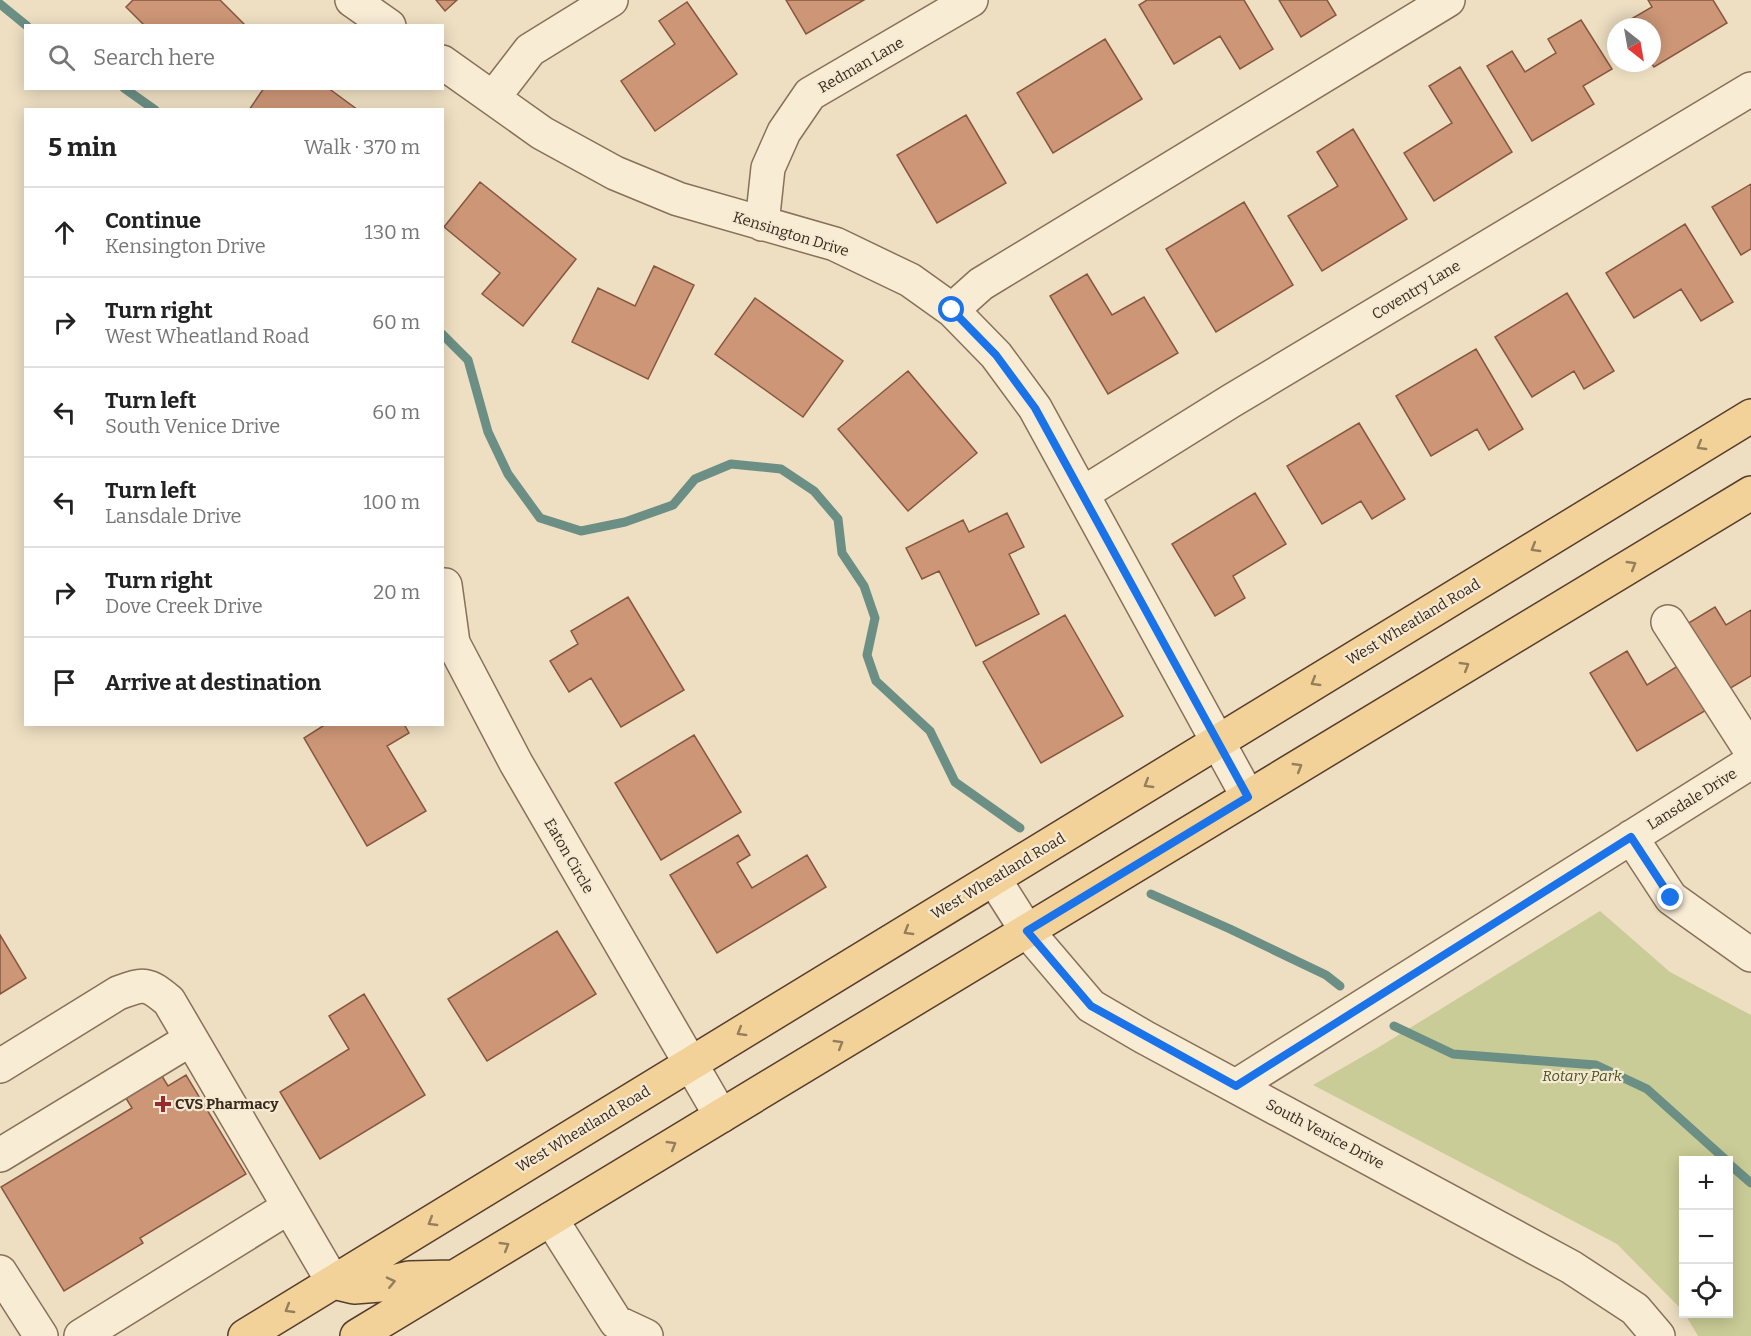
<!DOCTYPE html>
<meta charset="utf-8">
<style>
:root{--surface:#fff;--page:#f6f6f6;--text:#222;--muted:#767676;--line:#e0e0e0}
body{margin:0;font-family:Bitter,serif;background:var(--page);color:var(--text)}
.controls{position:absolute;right:18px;bottom:18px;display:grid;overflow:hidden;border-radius:0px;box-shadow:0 3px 15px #0003}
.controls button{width:54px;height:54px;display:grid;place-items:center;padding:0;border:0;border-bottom:2px solid var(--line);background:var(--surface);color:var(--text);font:30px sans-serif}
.compass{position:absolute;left:1607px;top:18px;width:54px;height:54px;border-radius:50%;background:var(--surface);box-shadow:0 3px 15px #0003;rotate:149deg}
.stop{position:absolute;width:18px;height:18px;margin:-14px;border:4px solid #1a73e8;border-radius:50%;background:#fff}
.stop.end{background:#1a73e8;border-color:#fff;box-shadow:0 2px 6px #0008}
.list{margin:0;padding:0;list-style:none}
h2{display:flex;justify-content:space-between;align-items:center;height:78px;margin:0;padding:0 24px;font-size:26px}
h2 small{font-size:20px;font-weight:400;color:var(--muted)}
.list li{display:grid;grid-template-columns:39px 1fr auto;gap:18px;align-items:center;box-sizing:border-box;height:90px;padding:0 24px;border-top:2px solid var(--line)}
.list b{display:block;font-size:22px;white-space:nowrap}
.list p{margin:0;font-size:20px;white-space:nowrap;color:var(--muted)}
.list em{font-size:20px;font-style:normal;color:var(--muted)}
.icon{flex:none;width:33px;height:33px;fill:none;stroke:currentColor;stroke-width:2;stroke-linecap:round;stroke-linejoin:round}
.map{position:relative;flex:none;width:1751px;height:1336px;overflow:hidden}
.search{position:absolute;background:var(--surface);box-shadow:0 3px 15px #0003;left:24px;top:24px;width:420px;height:66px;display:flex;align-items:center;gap:15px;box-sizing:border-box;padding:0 21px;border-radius:0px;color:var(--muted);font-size:22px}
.panel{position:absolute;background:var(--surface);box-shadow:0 3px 15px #0003;left:24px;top:108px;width:420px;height:618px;border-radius:0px}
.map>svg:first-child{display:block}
.green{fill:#c9cc96}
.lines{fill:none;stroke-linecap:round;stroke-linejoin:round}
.stream{stroke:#6b8f84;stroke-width:9}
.building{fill:#cd9677;stroke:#87583f;stroke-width:1.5}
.minor-casing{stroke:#887059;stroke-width:36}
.major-casing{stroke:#563e2d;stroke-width:36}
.minor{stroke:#f9ecd5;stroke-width:33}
.major{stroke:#f2d299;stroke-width:33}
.oneway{stroke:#957e5b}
.route{stroke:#1a73e8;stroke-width:8}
.poi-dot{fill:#97292f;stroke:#f6e9d1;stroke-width:2}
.labels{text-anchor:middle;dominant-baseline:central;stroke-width:4.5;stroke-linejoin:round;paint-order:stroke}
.street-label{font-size:15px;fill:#38291d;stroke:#f6e9d1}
.park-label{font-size:15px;font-style:italic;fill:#4b5424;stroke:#f6e9d1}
.poi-label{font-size:15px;font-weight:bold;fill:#38291d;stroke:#f6e9d1;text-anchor:start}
</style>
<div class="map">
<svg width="1751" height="1336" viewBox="0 0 1751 1336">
<rect width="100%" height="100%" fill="#eedfc2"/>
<path class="green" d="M1600,911L1670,972L1751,1015V1336H1698L1685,1314H1728V1160H1684L1683,1311L1617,1244L1313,1085L1379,1047Z"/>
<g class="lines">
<path class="stream" d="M0,4L27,26
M124,88L155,110
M442,334L468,360L488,432L508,474L540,518L581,531L625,522L673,505L695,479L731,464L781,469L814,491L838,519L842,553L864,586L875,618L867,655L876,681L930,731L955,782L1020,828
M1151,894L1230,929L1326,975L1340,986
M1394,1026L1453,1054L1596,1065L1647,1089L1726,1160
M1728,1163L1751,1183"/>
</g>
<path class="building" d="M133,0H220L246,26H145L126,7Z
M436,0H457L445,11Z
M786,0H864L806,34Z
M1147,0H1244L1273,49L1240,69L1220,36L1174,64L1139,5Z
M1279,0H1327L1336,15L1301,37Z
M1648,0H1713L1727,23L1654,67L1651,63L1652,27H1629L1626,22L1652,7Z
M687,2L737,74L655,131L621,81L675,44L659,21Z
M1581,20L1612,69L1583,86L1594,104L1532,141L1487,66L1512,51L1525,72L1556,53L1548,39Z
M1105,39L1142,99L1053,153L1017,93Z
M1460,67L1512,152L1434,201L1404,153L1452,123L1429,86Z
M264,88H328L358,110H249Z
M966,115L1006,183L937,223L897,155Z
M1353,129L1407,219L1322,271L1288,216L1338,186L1317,152Z
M480,182L576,259L523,326L482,294L500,273L444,227Z
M1751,184V249L1741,255L1712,207Z
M1244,202L1293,285L1216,332L1166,249Z
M1685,224L1733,302L1701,321L1681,289L1634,318L1606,273Z
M654,266L694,285L648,379L572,342L598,288L635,306Z
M1087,274L1112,315L1144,297L1178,353L1108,394L1050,296Z
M1567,293L1614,371L1584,389L1574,371L1532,397L1495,337Z
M755,298L843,361L803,417L715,354Z
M1476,349L1523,429L1489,450L1477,429L1431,456L1396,396Z
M908,371L977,453L908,511L838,429Z
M1359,423L1405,499L1372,519L1361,501L1322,524L1287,466Z
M1255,493L1286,544L1233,576L1245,598L1215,616L1172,544Z
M1007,513L1024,547L1009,554L1039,614L976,646L939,571L922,579L906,548L963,520L969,532Z
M628,597L684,690L621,727L591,678L569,692L550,661L578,644L571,631Z
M1715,607L1726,625L1751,610V676L1722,693L1682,627Z
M1065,615L1123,716L1041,763L983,662Z
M1627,651L1647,685L1681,664L1708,709L1637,751L1590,673Z
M326,724H404L409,733L387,746L426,811L367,846L304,738Z
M694,735L741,812L661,860L615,783Z
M738,835L750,855L737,863L752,888L807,855L826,887L717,953L670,875Z
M557,931L596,994L487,1061L448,999Z
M0,935L26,978L0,994Z
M364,994L425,1095L320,1159L280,1092L349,1049L329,1016Z
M157,1068L168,1086L186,1075L246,1174L140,1238L143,1243L64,1291L1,1187L132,1108L121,1090Z"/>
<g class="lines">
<g class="minor-casing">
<path id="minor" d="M352,0L389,26
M442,62L542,133L615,173L678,199L835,244L910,280L952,310L996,355L1035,408L1248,797
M493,98L530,50L611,0
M762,224L768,168L784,132L810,94L971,0
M952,310L981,284L1448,0
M1082,494L1231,401L1751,89
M445,585L453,643L516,763L721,1116
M1668,622L1751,751
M1631,837L1671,898L1751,955
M994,879L1027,931L1091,1006L1144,1037L1571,1267L1635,1309L1658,1336
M0,1066L118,993C145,983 147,983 169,1001L333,1282
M1236,1086L1751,762
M0,1155L191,1039
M551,1219L616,1322L646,1336
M0,1272L41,1336
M81,1336L289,1207"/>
</g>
<g class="major-casing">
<path id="major" d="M333,1282L354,1287L380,1285L409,1278L453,1277
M245,1336L1751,416
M357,1336L1751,493"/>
</g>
<use href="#minor" class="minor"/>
<use href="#major" class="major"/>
</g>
<defs><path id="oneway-chevron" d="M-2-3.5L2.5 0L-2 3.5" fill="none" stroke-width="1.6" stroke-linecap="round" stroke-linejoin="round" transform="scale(1.5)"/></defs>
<g class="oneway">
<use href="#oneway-chevron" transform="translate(1701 446) rotate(149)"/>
<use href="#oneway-chevron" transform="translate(1535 548) rotate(149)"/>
<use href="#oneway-chevron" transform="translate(1632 565) rotate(-31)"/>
<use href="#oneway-chevron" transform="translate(1465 666) rotate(-31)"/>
<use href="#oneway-chevron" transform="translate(1315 682) rotate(149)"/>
<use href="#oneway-chevron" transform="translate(1298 767) rotate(-31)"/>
<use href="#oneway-chevron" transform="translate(1148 784) rotate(149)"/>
<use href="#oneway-chevron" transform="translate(908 931) rotate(149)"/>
<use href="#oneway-chevron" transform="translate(741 1032) rotate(149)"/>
<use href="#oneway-chevron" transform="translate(839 1044) rotate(-31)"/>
<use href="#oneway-chevron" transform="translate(672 1145) rotate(-31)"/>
<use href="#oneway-chevron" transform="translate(432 1222) rotate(149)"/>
<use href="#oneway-chevron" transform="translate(505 1246) rotate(-31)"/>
<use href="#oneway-chevron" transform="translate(391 1282) rotate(-13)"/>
<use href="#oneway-chevron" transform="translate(289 1309) rotate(149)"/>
</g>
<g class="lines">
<path class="route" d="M952,310L996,355L1035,408L1248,797L1027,931L1091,1006L1236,1086L1631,837L1671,898"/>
</g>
<path class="poi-dot" d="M160 1095h6v6h6v6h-6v6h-6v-6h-6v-6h6z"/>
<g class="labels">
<g class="street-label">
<text transform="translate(861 65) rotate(-30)">Redman Lane</text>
<text transform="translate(791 234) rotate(17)">Kensington Drive</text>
<text transform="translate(1416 290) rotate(-31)">Coventry Lane</text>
<text transform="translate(1413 622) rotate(-31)">West Wheatland Road</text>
<text transform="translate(1692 799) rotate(-32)">Lansdale Drive</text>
<text transform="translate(569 856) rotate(60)">Eaton Circle</text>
<text transform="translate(998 876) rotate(-31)">West Wheatland Road</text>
<text transform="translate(583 1129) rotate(-31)">West Wheatland Road</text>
<text transform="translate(1325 1134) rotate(28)">South Venice Drive</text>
</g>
<g class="park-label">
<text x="1582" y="1076">Rotary Park</text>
</g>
<g class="poi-label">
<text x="175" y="1104">CVS Pharmacy</text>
</g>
</g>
</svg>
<div class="controls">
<button>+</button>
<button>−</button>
<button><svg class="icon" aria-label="locate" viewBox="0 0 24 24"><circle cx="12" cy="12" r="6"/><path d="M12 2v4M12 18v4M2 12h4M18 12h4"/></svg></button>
</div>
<svg class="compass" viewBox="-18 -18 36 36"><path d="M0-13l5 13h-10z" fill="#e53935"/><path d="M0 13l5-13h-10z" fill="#767676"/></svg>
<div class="stop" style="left:952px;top:310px"></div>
<div class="stop end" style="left:1671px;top:898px"></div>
<div class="search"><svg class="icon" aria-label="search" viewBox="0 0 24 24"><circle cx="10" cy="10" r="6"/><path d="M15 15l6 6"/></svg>Search here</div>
<section class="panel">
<h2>5 min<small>Walk · 370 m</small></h2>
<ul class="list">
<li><svg class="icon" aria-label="ahead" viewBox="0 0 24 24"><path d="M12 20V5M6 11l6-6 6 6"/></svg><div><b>Continue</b><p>Kensington Drive</p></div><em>130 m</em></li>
<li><svg class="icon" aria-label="right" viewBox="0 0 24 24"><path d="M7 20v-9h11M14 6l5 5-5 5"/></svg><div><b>Turn right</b><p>West Wheatland Road</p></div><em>60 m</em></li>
<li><svg class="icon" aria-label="left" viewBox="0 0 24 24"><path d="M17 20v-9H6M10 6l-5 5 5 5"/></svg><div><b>Turn left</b><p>South Venice Drive</p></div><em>60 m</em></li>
<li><svg class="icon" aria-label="left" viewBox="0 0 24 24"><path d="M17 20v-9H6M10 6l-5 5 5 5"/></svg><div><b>Turn left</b><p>Lansdale Drive</p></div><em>100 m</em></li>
<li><svg class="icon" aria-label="right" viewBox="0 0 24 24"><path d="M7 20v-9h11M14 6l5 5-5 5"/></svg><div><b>Turn right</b><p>Dove Creek Drive</p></div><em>20 m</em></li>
<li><svg class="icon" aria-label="arrive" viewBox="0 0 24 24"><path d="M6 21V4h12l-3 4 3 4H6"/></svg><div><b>Arrive at destination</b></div></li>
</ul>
</section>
</div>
